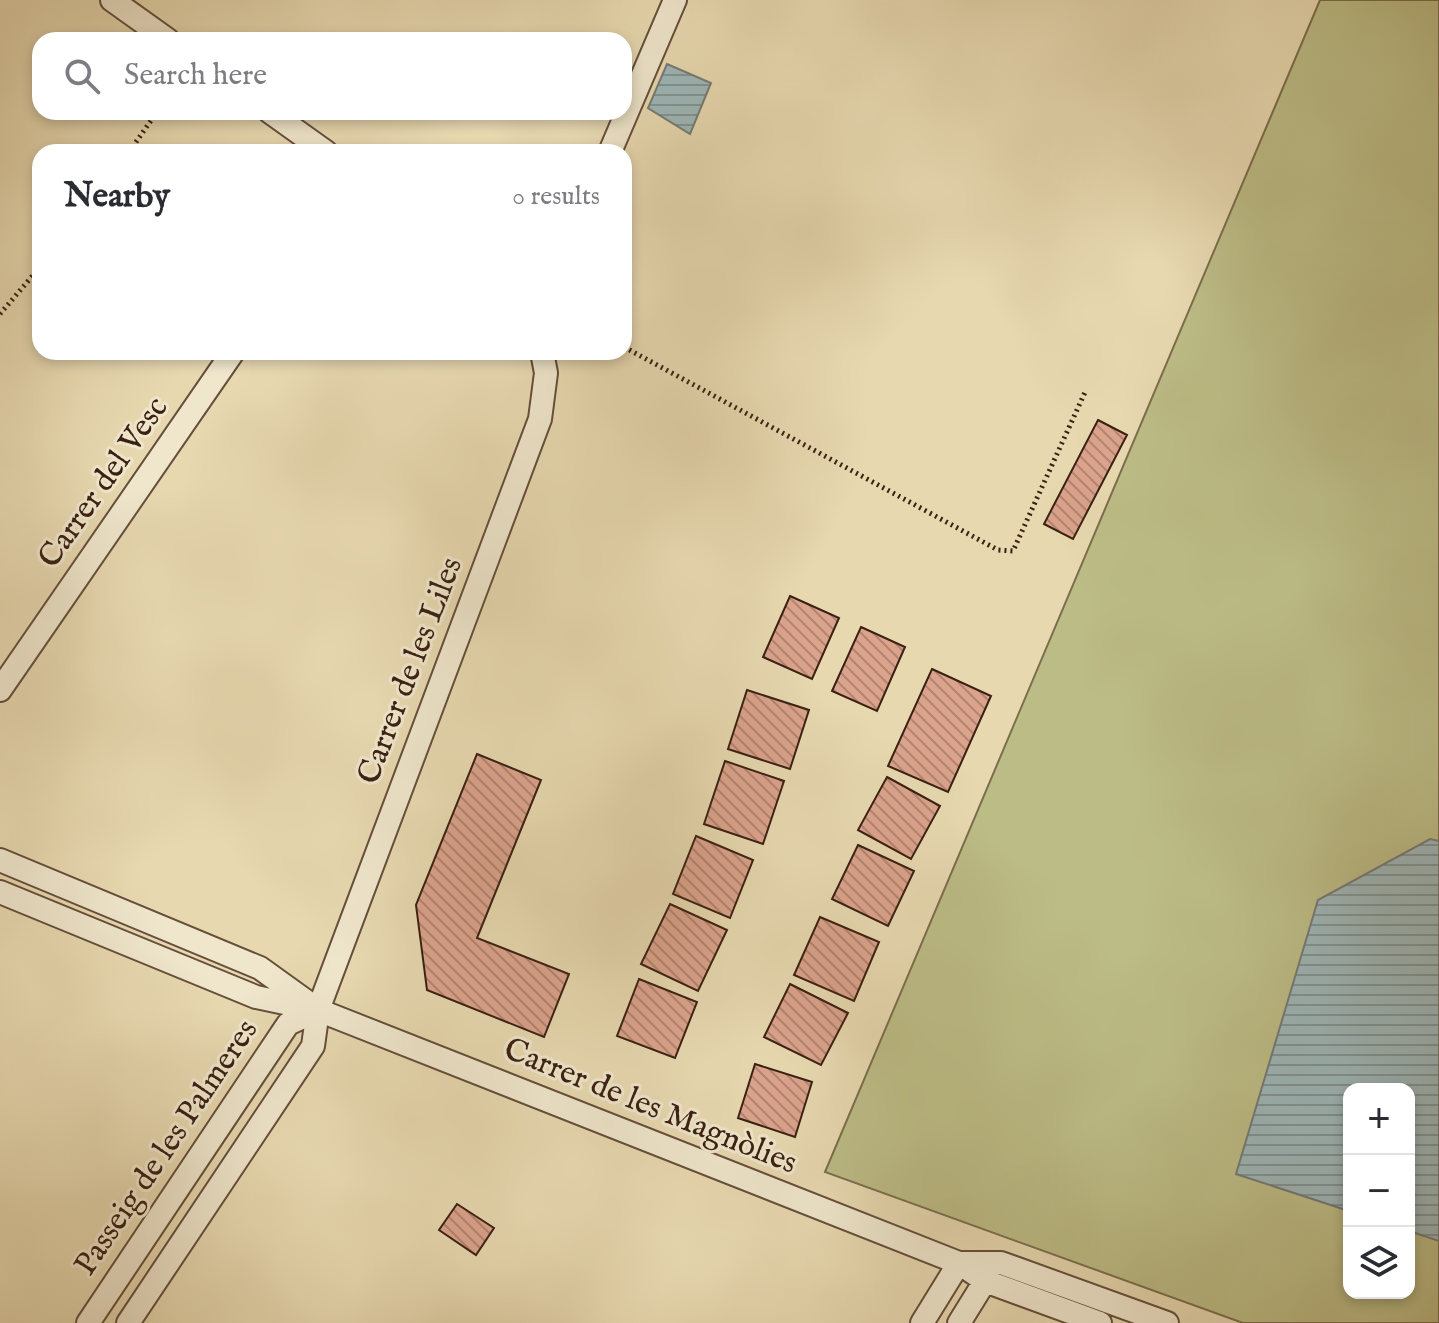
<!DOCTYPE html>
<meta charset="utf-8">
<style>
:root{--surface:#fff;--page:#f2f2f3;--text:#2b2b33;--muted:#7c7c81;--line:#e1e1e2}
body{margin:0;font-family:"IM FELL English",serif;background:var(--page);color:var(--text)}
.controls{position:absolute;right:24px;bottom:24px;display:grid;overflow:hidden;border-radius:16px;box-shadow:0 4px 12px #0003}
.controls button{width:72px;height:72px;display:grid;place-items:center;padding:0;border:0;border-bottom:2px solid var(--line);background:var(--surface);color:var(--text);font:40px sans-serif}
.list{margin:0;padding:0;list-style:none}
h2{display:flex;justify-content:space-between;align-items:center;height:104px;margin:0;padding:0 32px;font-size:34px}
h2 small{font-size:26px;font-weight:400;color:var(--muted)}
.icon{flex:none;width:44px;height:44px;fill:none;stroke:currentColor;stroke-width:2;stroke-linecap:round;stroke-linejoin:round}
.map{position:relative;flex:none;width:1439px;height:1323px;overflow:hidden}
.search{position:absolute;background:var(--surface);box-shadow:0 4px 12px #0003;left:32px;top:32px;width:600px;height:88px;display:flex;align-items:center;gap:20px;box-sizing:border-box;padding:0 28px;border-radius:24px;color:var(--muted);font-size:30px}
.panel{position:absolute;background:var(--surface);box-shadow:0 4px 12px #0003;left:32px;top:144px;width:600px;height:216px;border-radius:24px}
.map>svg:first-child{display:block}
.green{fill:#bcbc86;stroke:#7b6e4c;stroke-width:2;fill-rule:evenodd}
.water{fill:url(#water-rules);stroke:#757a76;stroke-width:2}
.building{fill:url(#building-back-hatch);stroke:#3a2012;stroke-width:2}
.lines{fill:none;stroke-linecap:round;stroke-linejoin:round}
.street-casing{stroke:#654e3a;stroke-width:26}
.path{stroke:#3a2012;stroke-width:5;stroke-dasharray:2 4;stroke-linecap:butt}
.street{stroke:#efe6cc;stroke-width:22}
.labels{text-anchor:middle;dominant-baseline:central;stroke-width:6;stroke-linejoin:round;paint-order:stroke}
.street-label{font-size:32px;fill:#3a2012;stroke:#efe6cc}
</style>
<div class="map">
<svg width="1439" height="1323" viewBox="0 0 1439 1323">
<defs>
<pattern id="water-rules" width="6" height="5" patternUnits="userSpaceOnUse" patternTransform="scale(2)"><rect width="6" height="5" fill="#9db6b8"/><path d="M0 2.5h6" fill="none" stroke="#819494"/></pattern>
<pattern id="building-back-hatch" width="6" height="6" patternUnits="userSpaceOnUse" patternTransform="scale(2)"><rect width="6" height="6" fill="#dba38c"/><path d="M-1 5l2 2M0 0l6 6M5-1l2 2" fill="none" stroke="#b38471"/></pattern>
</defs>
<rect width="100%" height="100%" fill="#e7d8b0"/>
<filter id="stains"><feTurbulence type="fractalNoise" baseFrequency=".0025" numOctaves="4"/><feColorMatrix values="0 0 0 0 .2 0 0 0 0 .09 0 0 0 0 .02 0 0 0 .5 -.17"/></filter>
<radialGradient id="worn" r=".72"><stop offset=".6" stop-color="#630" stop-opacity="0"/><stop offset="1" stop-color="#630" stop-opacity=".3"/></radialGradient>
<path class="green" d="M1320,0H1439V1323H1243L825,1172ZM1349,1089H1409V1293H1349Z"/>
<path class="water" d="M667,64L711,83L690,134L648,108Z
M1430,839L1439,841V1241L1409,1231V1089H1349V1211L1236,1174L1318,900Z"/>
<path class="building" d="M1098,420L1127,435L1073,539L1044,524Z
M790,596L839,618L812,679L763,657Z
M861,627L905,647L877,711L832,691Z
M932,669L991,696L948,792L888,766Z
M747,690L809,710L790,769L728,749Z
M477,754L541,780L477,938L569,974L544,1037L427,990L416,905Z
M725,761L784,781L763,844L704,824Z
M887,777L940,806L911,859L858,830Z
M696,836L753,860L730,918L673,894Z
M858,845L914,871L888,926L832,899Z
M670,904L727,930L698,991L641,964Z
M820,917L879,942L854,1001L794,975Z
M639,979L697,1002L675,1058L617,1036Z
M790,984L848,1013L821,1065L764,1037Z
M755,1064L812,1082L795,1137L738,1118Z
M457,1204L494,1228L476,1255L439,1230Z"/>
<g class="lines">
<g class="street-casing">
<path id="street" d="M112,0L168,40
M270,112L326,152
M610,152L675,0
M0,690L233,352
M0,860L260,968L310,1004
M0,892L256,997L318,1010L959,1263L985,1281L1100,1323
M959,1263H1001L1167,1323
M88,1323L288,1024L318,1010
M128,1323L313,1046L318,1010L540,419L546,373L542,352
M922,1323L959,1263
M959,1323L985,1281"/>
</g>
<path class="path" d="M129,152L157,112
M0,314L40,267
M624,347L998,550L1013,551L1086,390"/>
<use href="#street" class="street"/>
</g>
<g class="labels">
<g class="street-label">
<text transform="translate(104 483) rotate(-55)">Carrer del Vesc</text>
<text transform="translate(411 671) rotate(-69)">Carrer de les Liles</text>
<text transform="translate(650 1107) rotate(22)">Carrer de les Magnòlies</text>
<text transform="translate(167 1148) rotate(-56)">Passeig de les Palmeres</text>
</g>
</g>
<rect width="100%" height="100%" filter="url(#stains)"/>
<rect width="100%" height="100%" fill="url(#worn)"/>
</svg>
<div class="controls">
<button>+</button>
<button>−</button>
<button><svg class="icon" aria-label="layers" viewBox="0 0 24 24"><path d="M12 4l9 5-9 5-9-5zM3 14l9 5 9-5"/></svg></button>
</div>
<div class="search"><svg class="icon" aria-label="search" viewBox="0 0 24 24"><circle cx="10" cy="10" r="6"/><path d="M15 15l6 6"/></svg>Search here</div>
<section class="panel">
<h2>Nearby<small>0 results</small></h2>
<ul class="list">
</ul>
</section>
</div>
